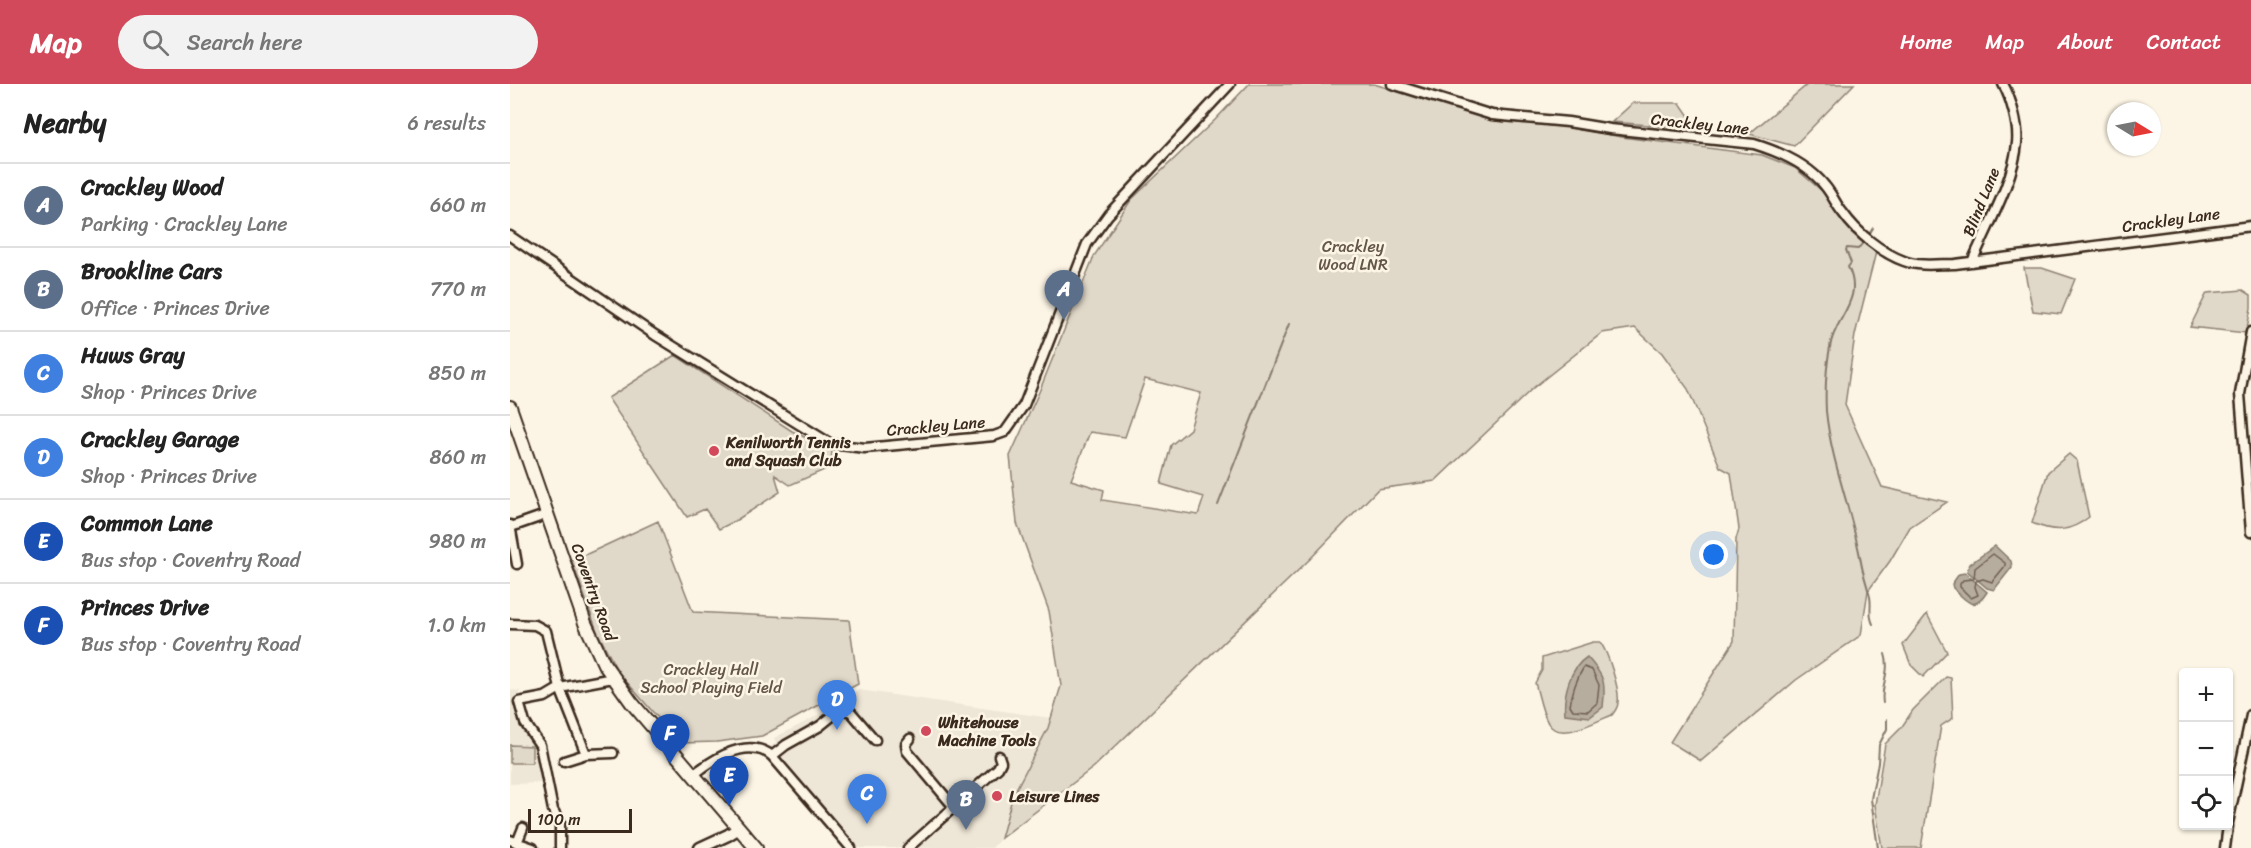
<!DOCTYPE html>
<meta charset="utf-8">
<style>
:root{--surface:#fff;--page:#f2f2f2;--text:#222;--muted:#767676;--line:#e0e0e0;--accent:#d1495b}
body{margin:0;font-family:Sriracha,sans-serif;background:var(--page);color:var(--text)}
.controls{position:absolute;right:18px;bottom:18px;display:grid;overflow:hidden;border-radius:6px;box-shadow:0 2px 4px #0004}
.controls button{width:54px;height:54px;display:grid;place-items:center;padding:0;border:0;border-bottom:2px solid var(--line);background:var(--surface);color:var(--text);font:30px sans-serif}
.compass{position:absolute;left:1597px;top:18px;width:54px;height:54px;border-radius:50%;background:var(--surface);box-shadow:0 2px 4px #0004;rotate:100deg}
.scale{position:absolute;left:18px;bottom:15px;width:104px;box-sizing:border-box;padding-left:6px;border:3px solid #3b2a1e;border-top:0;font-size:16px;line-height:21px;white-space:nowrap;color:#3b2a1e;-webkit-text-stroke:4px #fcf5e5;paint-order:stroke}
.you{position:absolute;left:1204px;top:471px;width:21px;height:21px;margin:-15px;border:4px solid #fff;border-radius:50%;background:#1a73e8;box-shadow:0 0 0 9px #1a73e833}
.badge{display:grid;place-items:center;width:39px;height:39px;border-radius:50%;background:var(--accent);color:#fff;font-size:20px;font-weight:700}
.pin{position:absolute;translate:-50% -50px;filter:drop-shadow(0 2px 3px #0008)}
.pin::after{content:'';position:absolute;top:32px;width:21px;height:18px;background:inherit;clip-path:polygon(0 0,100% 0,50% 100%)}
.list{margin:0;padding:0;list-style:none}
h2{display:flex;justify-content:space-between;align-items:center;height:78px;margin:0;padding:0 24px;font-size:26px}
h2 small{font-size:20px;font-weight:400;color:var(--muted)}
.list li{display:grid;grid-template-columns:39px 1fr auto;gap:18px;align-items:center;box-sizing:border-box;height:84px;padding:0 24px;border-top:2px solid var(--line)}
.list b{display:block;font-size:22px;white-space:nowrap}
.list p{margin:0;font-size:20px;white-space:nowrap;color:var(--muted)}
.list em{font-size:20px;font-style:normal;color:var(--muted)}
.icon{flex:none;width:33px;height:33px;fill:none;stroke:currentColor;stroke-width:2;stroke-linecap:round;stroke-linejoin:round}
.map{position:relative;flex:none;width:1741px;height:764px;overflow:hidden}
header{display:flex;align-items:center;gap:36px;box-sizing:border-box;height:84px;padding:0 30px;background:var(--accent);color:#fff}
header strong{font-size:28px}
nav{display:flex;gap:33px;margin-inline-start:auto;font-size:21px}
.search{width:420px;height:54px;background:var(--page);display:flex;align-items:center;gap:15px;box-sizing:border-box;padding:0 21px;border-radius:33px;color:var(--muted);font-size:22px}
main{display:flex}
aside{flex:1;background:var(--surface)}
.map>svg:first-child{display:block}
.built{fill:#eee6d6}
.green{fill:#e0d8c8;stroke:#8e8173;stroke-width:1.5;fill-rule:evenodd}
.water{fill:#b7ad9e;stroke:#85796b;stroke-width:1.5}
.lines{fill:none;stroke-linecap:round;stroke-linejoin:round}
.shore{stroke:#6d5e51;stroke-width:1.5}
.stream{stroke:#85796b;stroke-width:2}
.street-casing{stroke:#3b2a1e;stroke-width:13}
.secondary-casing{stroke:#3b2a1e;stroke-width:15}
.primary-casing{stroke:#3b2a1e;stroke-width:16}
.street{stroke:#fcf5e5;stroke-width:8}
.secondary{stroke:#fcf5e5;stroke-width:10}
.primary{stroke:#fcf5e5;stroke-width:12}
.poi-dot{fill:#d1495b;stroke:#fcf5e5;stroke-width:2}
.labels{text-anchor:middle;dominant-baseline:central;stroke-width:5;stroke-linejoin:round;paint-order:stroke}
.street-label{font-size:16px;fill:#3b2a1e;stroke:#fcf5e5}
.park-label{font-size:16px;fill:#645648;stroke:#fcf5e5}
.poi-label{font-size:16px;font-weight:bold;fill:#3b2a1e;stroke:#fcf5e5;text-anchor:start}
</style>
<header>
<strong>Map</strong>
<div class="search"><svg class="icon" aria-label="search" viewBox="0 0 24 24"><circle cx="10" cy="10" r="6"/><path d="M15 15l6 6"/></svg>Search here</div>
<nav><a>Home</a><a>Map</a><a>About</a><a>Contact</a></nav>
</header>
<main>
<aside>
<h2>Nearby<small>6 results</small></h2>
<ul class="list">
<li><span class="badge" style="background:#5c6f8a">A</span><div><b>Crackley Wood</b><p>Parking · Crackley Lane</p></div><em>660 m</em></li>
<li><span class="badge" style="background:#5c6f8a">B</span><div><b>Brookline Cars</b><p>Office · Princes Drive</p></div><em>770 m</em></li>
<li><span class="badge" style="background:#3f7fe0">C</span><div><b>Huws Gray</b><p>Shop · Princes Drive</p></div><em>850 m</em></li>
<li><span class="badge" style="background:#3f7fe0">D</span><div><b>Crackley Garage</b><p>Shop · Princes Drive</p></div><em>860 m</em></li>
<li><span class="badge" style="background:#1a4fb4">E</span><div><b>Common Lane</b><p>Bus stop · Coventry Road</p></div><em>980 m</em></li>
<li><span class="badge" style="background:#1a4fb4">F</span><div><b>Princes Drive</b><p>Bus stop · Coventry Road</p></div><em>1.0 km</em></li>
</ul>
</aside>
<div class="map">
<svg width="1741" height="764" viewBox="0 0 1741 764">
<rect width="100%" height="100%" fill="#fcf5e5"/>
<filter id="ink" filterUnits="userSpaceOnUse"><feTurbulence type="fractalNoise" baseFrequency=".0167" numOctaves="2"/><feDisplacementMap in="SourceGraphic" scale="12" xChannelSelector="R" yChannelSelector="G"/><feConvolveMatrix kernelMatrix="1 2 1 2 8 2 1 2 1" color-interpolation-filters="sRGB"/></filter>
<g filter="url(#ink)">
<path class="built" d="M0,606L10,607L4,624L15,650L26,662L32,699L0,700Z
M349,606L541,634L538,644L503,711L491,754L482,764H335L257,675L260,663L266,659L264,654L303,634L333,612Z"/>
<path class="green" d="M739,0H864L985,37L1056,43L1112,53L1252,71L1285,84L1312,107L1342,149L1366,168L1345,251L1335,321L1372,403L1437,418L1400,443L1380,477L1358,507L1351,551L1286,596L1191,677L1160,658L1224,557L1226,455L1229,445L1221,389L1210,383L1178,305L1152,269L1125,244L1092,249L1023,304L925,397L868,405L800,475L584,683L491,754L503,711L538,644L551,602L539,527L507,439L500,372L529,308L584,172L621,116L705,36ZM635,295L691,309L680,345L661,361L651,400L694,413L688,431L592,416L594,406L561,396L580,348L615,353Z
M1298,0H1344L1284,62L1239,50Z
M1123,19H1170L1188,45L1102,38Z
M1514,184H1532L1565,195L1551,230L1523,227Z
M1733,206L1741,211V224L1736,249L1680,243L1697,209Z
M165,271L282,347L322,366L321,383L280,401L265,391L270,408L225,437L209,445L195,425L177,433L98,314Z
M1559,370L1567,377L1579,433C1560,448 1545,449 1522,439L1538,388Z
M148,437L183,528L339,536L348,600L252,652L207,658L170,659L108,588L87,547L62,477Z
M1417,530L1437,568L1413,593L1401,581L1393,561Z
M1083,558H1090C1098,568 1110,606 1108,618C1108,624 1105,627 1102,631C1086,637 1049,659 1038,639C1031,627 1029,611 1025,599L1032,586V574Z
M1436,593L1441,594L1443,634L1431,642L1411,764H1372L1365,721L1375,660L1391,644L1403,626Z
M0,661L22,662V679H0Z"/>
<path class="water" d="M1485,462L1501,477L1502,483L1484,506L1477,504L1457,487L1460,480Z
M1455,489L1477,508C1464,529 1456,517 1443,504L1442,500L1449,490Z
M1077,573C1094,592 1096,597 1093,623L1080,633L1055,630C1053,610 1060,584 1077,573Z"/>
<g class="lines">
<path class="shore" d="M1483,470L1495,479V482L1482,498L1473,495L1466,497L1465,503L1468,511L1461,514L1450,503V500L1453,496L1464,495L1465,484Z
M1074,583L1082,586L1089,601L1087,619L1078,627L1063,626L1060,621C1063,607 1066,595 1074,583Z"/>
<path class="stream" d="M1358,152L1363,144
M1355,156L1348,165L1337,164L1336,166L1341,179L1338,183C1355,216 1324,234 1320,263C1316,284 1315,306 1316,327C1321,378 1342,427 1351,478C1353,490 1357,501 1360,513C1362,523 1358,530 1363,540
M708,421L779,240
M1373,619C1370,602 1381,588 1375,570
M1368,764L1361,715L1368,679L1369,661L1377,645V635"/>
<g class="street-casing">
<path id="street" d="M882,0L982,31L1058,38L1100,45L1244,60C1270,68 1298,80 1315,102C1322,110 1326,121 1333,129C1347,149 1372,169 1394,177C1410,183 1429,180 1445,180L1741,142
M0,152L145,251L321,360L355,364L484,352L495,348L514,321L577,160L598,131L720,0
M1462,178C1477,143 1504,96 1507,59C1509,42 1501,14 1493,0
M1741,248L1730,310L1741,448
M0,441L7,480
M1,443L38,430
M0,540L25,541L36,547L50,604L103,594
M400,655L396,660L397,667L444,723
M262,672L276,661L310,642L331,625L341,628L365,656
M54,677L76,670L103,669
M183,691C202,676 238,652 262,672L341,764
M1718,739L1741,631
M0,756L23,764
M7,759L13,744
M50,764V738L43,726L30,661L15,639L9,618L35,613L50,604L76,670
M398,764L488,684L491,678L489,672
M1715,764L1718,742"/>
</g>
<g class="secondary-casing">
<path id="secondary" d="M190,764L218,751L229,744"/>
</g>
<g class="primary-casing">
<path id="primary" d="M0,323L75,539L94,580L122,619L246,764"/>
</g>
<use href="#street" class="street"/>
<use href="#secondary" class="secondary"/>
<use href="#primary" class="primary"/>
</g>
</g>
<g class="poi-dot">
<circle cx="204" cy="367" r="6"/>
<circle cx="416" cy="647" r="6"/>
<circle cx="487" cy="712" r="6"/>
</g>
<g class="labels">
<g class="street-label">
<text transform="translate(1190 40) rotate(6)">Crackley Lane</text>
<text transform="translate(1471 118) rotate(-68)">Blind Lane</text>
<text transform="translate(1661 136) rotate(-8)">Crackley Lane</text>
<text transform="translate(426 342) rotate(-5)">Crackley Lane</text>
<text transform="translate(84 508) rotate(70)">Coventry Road</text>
</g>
<g class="park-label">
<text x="843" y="162">Crackley<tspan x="843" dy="18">Wood LNR</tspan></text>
<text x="201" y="585">Crackley Hall<tspan x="201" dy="18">School Playing Field</tspan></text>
</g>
<g class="poi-label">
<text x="216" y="358">Kenilworth Tennis<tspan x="216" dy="18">and Squash Club</tspan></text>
<text x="428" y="638">Whitehouse<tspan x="428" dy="18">Machine Tools</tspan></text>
<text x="499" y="712">Leisure Lines</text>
</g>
</g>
</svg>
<div class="controls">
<button>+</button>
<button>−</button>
<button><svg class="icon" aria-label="locate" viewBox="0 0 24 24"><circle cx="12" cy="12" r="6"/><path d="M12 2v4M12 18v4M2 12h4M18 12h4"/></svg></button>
</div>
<svg class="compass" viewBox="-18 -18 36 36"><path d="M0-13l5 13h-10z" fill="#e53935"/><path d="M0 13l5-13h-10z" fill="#767676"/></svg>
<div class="scale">100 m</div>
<div class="you"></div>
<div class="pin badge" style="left:554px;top:236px;background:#5c6f8a">A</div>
<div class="pin badge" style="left:456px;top:746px;background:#5c6f8a">B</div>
<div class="pin badge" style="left:357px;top:740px;background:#3f7fe0">C</div>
<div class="pin badge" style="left:327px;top:646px;background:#3f7fe0">D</div>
<div class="pin badge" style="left:219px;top:722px;background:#1a4fb4">E</div>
<div class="pin badge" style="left:160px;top:680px;background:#1a4fb4">F</div>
</div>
</main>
